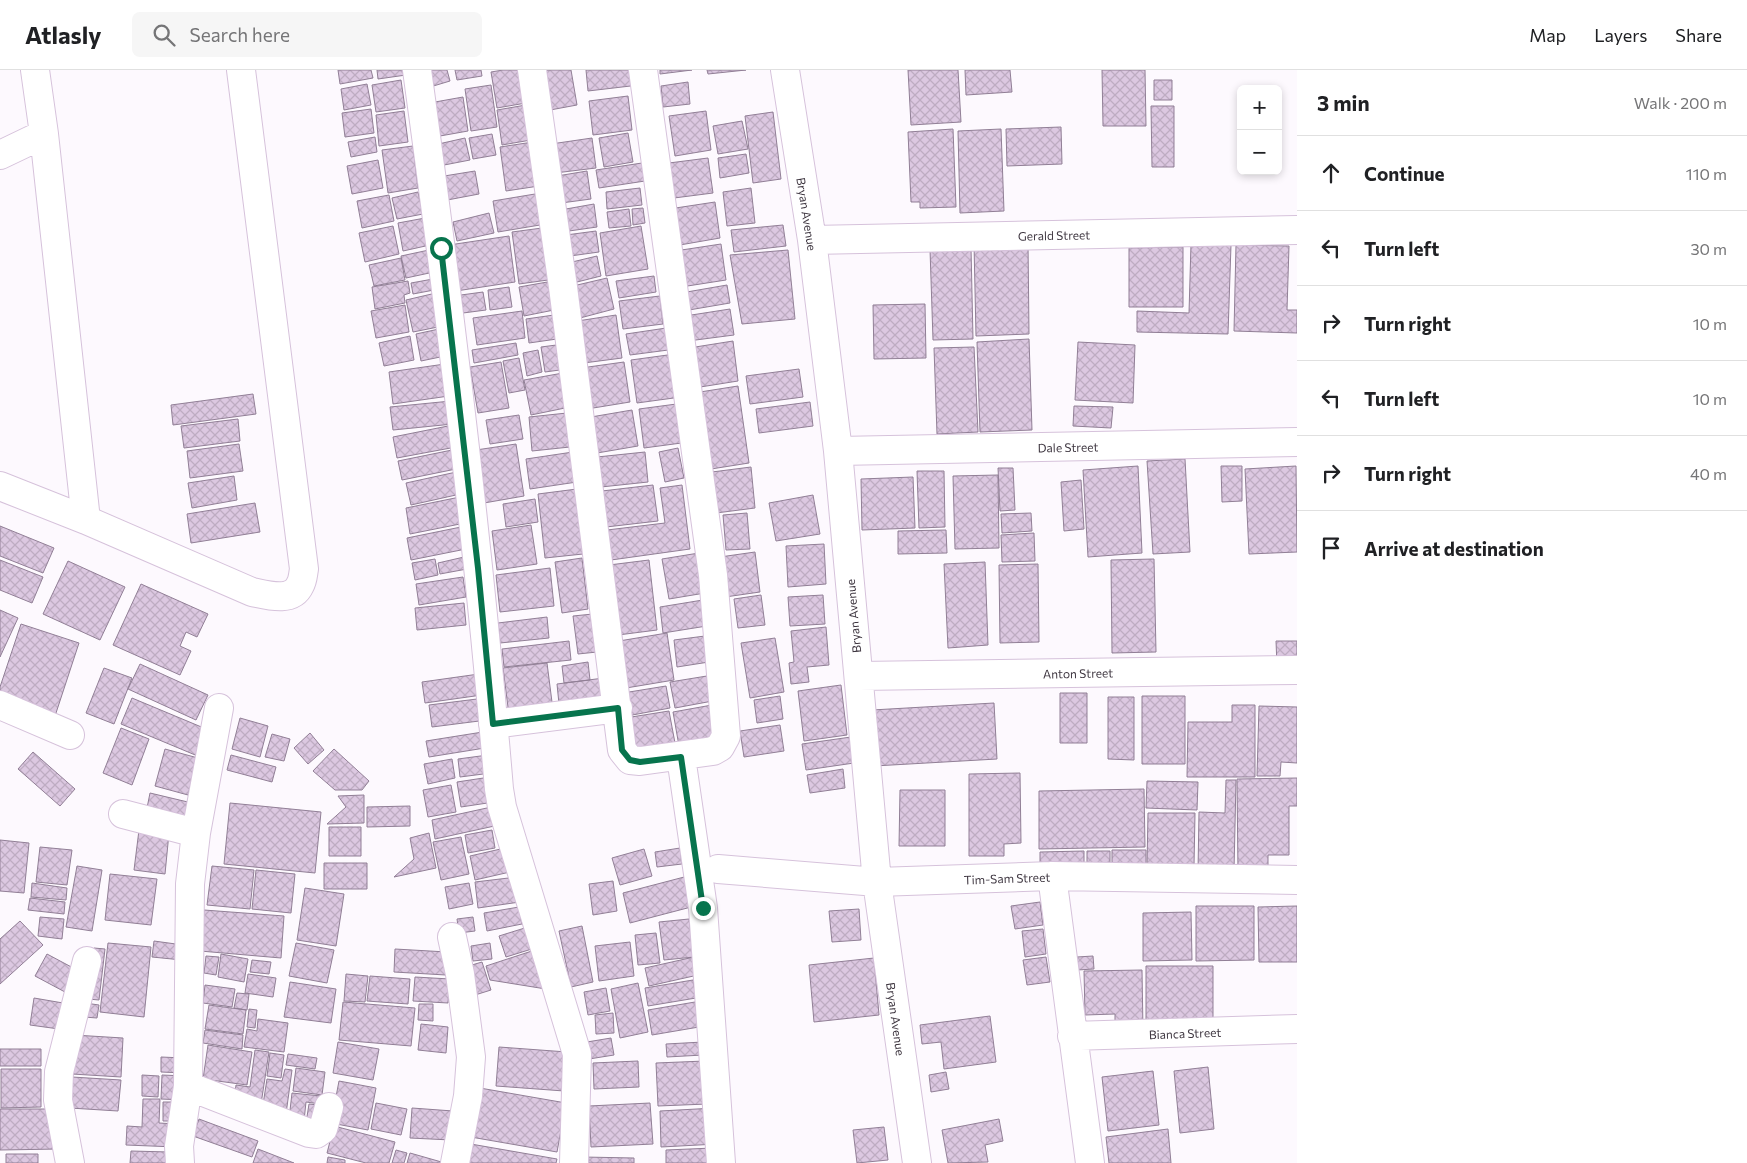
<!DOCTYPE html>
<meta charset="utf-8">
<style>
:root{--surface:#fff;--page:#f6f6f6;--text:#202124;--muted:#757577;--line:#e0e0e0}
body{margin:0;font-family:Commissioner,sans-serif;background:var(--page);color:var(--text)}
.controls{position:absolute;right:15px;top:15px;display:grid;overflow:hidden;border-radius:8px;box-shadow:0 2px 8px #0003}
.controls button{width:45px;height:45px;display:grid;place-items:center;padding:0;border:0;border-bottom:1px solid var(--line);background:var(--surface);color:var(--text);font:25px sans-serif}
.stop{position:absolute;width:15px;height:15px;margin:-11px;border:4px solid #07744d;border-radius:50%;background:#fff}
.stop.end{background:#07744d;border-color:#fff;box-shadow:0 1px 5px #0008}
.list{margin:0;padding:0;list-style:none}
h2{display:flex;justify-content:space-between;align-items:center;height:65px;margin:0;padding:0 20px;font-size:21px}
h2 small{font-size:16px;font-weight:400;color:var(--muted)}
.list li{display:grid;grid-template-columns:32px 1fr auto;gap:15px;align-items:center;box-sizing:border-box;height:75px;padding:0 20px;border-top:1px solid var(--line)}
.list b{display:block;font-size:19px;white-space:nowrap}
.list em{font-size:16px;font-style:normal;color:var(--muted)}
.icon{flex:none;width:28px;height:28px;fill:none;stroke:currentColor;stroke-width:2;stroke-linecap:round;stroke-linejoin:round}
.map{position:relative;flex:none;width:1297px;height:1093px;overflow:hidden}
header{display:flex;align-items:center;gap:30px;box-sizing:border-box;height:70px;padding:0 25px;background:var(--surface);border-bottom:1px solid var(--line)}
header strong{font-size:24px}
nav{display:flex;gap:28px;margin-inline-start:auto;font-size:18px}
.search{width:350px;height:45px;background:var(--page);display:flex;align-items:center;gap:12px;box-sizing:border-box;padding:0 18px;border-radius:8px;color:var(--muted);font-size:19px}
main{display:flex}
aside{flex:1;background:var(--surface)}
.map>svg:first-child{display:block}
.building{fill:url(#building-cross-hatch);stroke:#917f96}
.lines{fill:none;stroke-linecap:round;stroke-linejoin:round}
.minor-casing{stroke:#d6c2db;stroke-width:30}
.minor{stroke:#fff;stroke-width:28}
.route{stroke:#07744d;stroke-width:6}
.labels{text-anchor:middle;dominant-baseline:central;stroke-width:4.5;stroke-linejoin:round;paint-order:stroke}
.street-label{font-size:12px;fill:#3f3741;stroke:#fff}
</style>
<header>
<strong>Atlasly</strong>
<div class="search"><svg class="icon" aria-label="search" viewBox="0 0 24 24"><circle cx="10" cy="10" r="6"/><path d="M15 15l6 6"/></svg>Search here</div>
<nav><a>Map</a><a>Layers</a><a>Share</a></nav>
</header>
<main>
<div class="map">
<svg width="1297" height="1093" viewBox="0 0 1297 1093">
<defs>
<pattern id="building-cross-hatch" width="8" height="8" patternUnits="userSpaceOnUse" patternTransform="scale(1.25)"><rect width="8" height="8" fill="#dcc8e1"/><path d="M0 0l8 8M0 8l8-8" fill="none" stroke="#beacc2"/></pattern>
</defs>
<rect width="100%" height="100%" fill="#fdf9fe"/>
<path class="building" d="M338,0H371L373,8L340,14Z
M377,0H405L406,5L378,9Z
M426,0H447L450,11L430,17Z
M455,0H481L482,6L457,10Z
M503,0H521L526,33L497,38L491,2Z
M549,0H571L577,35L550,40L542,1Z
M586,0H637L639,15L588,21Z
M660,0H692L660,4Z
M707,0H746L708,4Z
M908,0H958L961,52L911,55Z
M965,0H1010L1012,22L966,25Z
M1102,0H1145L1146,56H1103Z
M401,10L405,38L376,42L372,15Z
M1154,10H1172V30H1154Z
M688,12L690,34L663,37L661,16Z
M367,14L371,35L344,40L341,19Z
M491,15L497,57L471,61L465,19Z
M628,26L632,60L593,65L589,31Z
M463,27L468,61L440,66L435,32Z
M526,35L531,70L502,75L497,40Z
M1151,36H1174V97H1152Z
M371,39L374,63L345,67L342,43Z
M404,41L408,72L379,76L376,45Z
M706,41L711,80L675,86L669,46Z
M773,42L781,109L753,113L745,46Z
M742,51L748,79L718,84L713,56Z
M1061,57L1062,94L1007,96L1006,59Z
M953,59L956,137L920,138V132H911L908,62Z
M1001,59L1004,141L960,143L958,61Z
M628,63L633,92L604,97L599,68Z
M492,64L496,85L473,89L469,68Z
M375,67L377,82L351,87L348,72Z
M465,68L470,90L439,96L434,75Z
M592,68L596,98L555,103L551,74Z
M533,72L539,116L506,121L500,77Z
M413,76L418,118L388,123L382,80Z
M746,84L749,103L720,108L718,88Z
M708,88L713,123L674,128L669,93Z
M378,90L383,118L352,124L347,96Z
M642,93L645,111L599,118L596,100Z
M475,101L479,124L442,131L438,107Z
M587,101L591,129L561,133L557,106Z
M640,118L642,135L607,139L606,122Z
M751,118L755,153L727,156L723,122Z
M418,122L423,144L397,149L392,128Z
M541,123L546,154L498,162L493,131Z
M389,125L394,151L362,158L357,131Z
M715,132L720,168L674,176L669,139Z
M594,134L597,157L569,161L566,139Z
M643,138L645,153L633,155L632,139Z
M629,139L631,156L609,158L607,142Z
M489,143L494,163L457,171L453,152Z
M425,148L430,175L403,181L398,153Z
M783,155L786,176L734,182L731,160Z
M393,156L399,184L365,192L359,163Z
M641,156L648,199L606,206L600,163Z
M542,158L548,210L519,214L512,162Z
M596,161L599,182L570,186L566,165Z
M509,166L515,212L456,221L449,175Z
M1028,172L1029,264L976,266L974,173Z
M721,174L726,210L681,217L675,181Z
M1191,174L1231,175L1228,264L1137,262V241L1189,243Z
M1236,175L1289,176L1287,240H1297V263L1234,261Z
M1183,177V237H1129V178Z
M971,178L973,269L933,270L930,179Z
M429,180L434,202L406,208L401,186Z
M788,180L795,249L742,254L730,185Z
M597,186L601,206L573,213L568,193Z
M401,188L405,210L374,216L369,195Z
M654,206L656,222L619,228L616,211Z
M607,208L614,239L580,248L573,216Z
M433,209L434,220L413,224L411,213Z
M408,211L410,223L404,225L405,233L375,239L372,217Z
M553,211L559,239L524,246L519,217Z
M727,215L730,233L683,241L681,223Z
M509,217L512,237L490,240L488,220Z
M483,222L486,240L463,243L461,225Z
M436,223L443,256L413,262L406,230Z
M660,226L663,254L623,259L619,231Z
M925,234L926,288L874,289L873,235Z
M405,235L409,262L376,268L371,241Z
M730,239L734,265L688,271L685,246Z
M522,241L525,268L477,275L473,248Z
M561,244L564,268L529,273L526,249Z
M616,245L622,288L576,294L571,252Z
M673,257L676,279L630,285L626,264Z
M439,259L445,286L421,291L416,264Z
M410,266L414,290L384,296L379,273Z
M1029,269L1032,360L980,362L977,272Z
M733,271L738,311L694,318L689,278Z
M1078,272L1135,275L1133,333L1075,330Z
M516,273L518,285L474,293L472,280Z
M564,274L567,299L545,302L541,277Z
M974,277L978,362L937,364L934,278Z
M538,280L542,302L527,306L523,283Z
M675,284L681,327L637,333L631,290Z
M519,288L525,320L509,323L503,291Z
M501,292L509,338L478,343L470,297Z
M624,292L630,332L587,339L581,298Z
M445,294L449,326L393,334L389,302Z
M799,299L803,327L750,334L746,306Z
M563,303L570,337L531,345L524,310Z
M738,316L749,393L711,399L700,322Z
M253,324L256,344L173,355L171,335Z
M451,331L453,354L393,360L390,337Z
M810,332L813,356L759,363L756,339Z
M684,333L689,372L644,378L639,339Z
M1074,336L1113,337L1111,358L1073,356Z
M632,340L638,376L597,383L591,347Z
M567,343L570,377L532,381L529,347Z
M519,345L523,369L490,374L486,350Z
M238,349L240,371L184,378L181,356Z
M453,355L456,377L397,388L393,367Z
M239,374L243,401L190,408L187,381Z
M516,374L524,426L484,433L476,380Z
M678,378L684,408L665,412L659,382Z
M457,379L461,398L402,410L398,391Z
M573,382L577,412L530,419L526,389Z
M645,382L648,412L601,417L597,387Z
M1185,389L1190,482L1153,484L1147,391Z
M1138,396L1142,483L1088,487L1083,400Z
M1221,396H1242V431L1222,432Z
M1296,396L1297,482L1249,484L1245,399Z
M751,397L755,438L716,443L712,402Z
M998,398H1013L1015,440L1000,441Z
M461,401L465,423L411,435L406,413Z
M917,401H944L945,457L919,458Z
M998,405L999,478L955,479L953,406Z
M234,406L237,430L192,438L188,413Z
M913,407L915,458L862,460L861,409Z
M1081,410L1084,459L1064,461L1061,412Z
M653,415L658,451L606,457L602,421Z
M682,415L690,479L611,490L607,460L665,453L660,418Z
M577,419L583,484L545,488L538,424Z
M813,425L820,464L776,471L769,433Z
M460,427L465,453L410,464L406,438Z
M535,429L538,452L506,457L503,434Z
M255,433L260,462L191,473L187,444Z
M747,443L750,479L726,480L723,445Z
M1031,443L1032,461L1002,463L1001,444Z
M531,455L537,494L497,500L492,461Z
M0,456L54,478L43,503L0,486Z
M461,457L466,479L411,490L407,468Z
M946,460L947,483L898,484V461Z
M1034,463L1035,491L1002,492L1001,465Z
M824,474L826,514L788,517L786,476Z
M755,482L760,522L725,527L720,487Z
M699,483L705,523L669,529L662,489Z
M464,487L467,499L440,504L438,493Z
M582,488L588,539L562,543L555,492Z
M435,489L438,505L415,510L412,493Z
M1154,489L1156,582L1112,583L1111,490Z
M0,490L43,507L32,533L0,520Z
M649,490L657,560L618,565L609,495Z
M68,491L125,517L100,570L43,544Z
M985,492L988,575L948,578L944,494Z
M1038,494L1039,572L1000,573L999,495Z
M550,498L554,536L500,542L496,505Z
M463,507L466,527L419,535L416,514Z
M141,514L208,544L197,567L186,562L180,576L191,581L180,605L113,575Z
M761,525L765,555L738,558L734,529Z
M823,525L825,554L790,556L788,527Z
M709,529L713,555L663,563L660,537Z
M464,533L466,555L417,560L415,538Z
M0,540L18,548L0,587Z
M593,544L597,582L578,584L573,546Z
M547,547L549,568L500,573L498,553Z
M21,554L79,573L55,646L0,627V617Z
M826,557L829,595L807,597L809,612L791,614L789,593L794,592L791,561Z
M667,563L674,610L626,618L619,571Z
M705,566L709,592L677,597L674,570Z
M775,568L784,622L750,628L741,573Z
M569,571L571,590L504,597L502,579Z
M1276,571H1297V595L1277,596Z
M588,592L590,610L564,613L562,596Z
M547,593L553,640L509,645L503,598Z
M140,594L208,625L196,650L128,619Z
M104,598L132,608L114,654L86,643Z
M479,604L482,625L425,633L422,612Z
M713,605L718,630L675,638L670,612Z
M604,608L607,638L560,644L557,614Z
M841,615L847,665L804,671L798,621Z
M666,616L670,638L627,646L623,623Z
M1060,623H1087V673H1060Z
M780,626L783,649L757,653L754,630Z
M1142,626H1185V694H1142Z
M1108,627H1134V690L1108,689Z
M132,628L211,661L200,687L121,654Z
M485,628L487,650L432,657L429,635Z
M994,633L997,689L874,696L872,640Z
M712,635L718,669L679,676L673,642Z
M1232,635H1255V707H1187L1188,652H1232Z
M1259,636L1297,637V693L1281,692L1280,706H1257Z
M669,641L675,673L631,680L625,648Z
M240,648L268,656L260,687L232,679Z
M780,655L784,681L744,687L740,661Z
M121,658L149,669L132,715L103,703Z
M489,661L491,677L429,687L426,671Z
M310,663L324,680L308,694L294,678Z
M272,664L290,669L284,691L265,687Z
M851,667L854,693L806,700L802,674Z
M165,679L198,688L188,725L155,716Z
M334,679L369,711L362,720H335L313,701Z
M33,682L75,719L60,736L18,699Z
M231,685L276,697L272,712L227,700Z
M488,685L491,703L460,707L458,689Z
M452,689L455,708L428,714L424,694Z
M843,699L845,718L810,723L807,705Z
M1020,703L1021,773L1004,774V786H969V704Z
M490,707L494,732L461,737L457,712Z
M1297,708V736H1289V785H1268V803H1238L1237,709Z
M1226,710H1236L1234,801H1198L1199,742L1225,743Z
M1147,711L1198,712L1197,740L1146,738Z
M451,715L456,742L428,747L423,720Z
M1144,719L1145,777L1039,779V721Z
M900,720H945V776H899Z
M150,723L192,733L188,748L147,738Z
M364,725V753L327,754L346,737L338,726Z
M230,733L321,742L315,803L224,794Z
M410,736V756L367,757V737Z
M496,736L499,755L435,769L432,750Z
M1148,743H1195L1194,796H1147Z
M329,757H361V786H329Z
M139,760L169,763L165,804L134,800Z
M492,760L495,778L468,783L465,765Z
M429,763L436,798L394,807L414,789L410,768Z
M461,767L469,804L441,810L433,772Z
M0,770L29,773L24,823L0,821Z
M40,777L72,780L67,815L36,812Z
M505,778L510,802L475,810L470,786Z
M680,778L682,794L657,797L655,782Z
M644,779L652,806L620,815L612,788Z
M1112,780H1146V802H1112Z
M1084,781V803H1040V782Z
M1087,781H1110V803L1087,804Z
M324,793H367V819H324Z
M77,796L102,800L92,861L66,857Z
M212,796L254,800L250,839L207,835Z
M256,800L295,804L291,843L252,839Z
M110,804L157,809L151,855L105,850Z
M688,806L695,836L630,853L623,823Z
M517,807L520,832L478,838L475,812Z
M613,811L617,841L593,845L589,814Z
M32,813L67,818L66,830L31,827Z
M469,813L473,834L449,839L445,817Z
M305,818L344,824L336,876L297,870Z
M30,828L65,832L64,844L28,840Z
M1040,832L1043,855L1015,859L1011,836Z
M1196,836H1254V890L1196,891Z
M1297,836V892H1259L1258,837Z
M519,837L522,854L487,861L484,843Z
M859,839L861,870L832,872L829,841Z
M204,840L284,846L281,888L200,881Z
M1191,842L1192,890L1143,891V843Z
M40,847L64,849L62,869L38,866Z
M473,847L475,861L459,863L457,849Z
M689,849L694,887L664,890L659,852Z
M20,851L43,875L0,914V869Z
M582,856L593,912L571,917L559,861Z
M528,857L535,878L506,887L499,866Z
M1043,859L1046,884L1025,887L1022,861Z
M656,863L660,893L638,895L635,865Z
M154,871L183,875L182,890L152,887Z
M630,872L634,906L599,911L595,876Z
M108,873L151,877L144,947L100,942Z
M296,873L334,880L327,913L289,906Z
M490,873L492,889L473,891L471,876Z
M94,878L105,879L99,930L88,929Z
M395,879L447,882L446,905L394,902Z
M538,879L552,920L490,910L486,896Z
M47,884L77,900L65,922L35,906Z
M221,884L248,889L244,912L218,907Z
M206,886L219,887L216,905L204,903Z
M1093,886L1094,899L1077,900V887Z
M694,887L698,905L649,916L645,898Z
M1046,887L1050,912L1027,915L1023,890Z
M874,888L879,945L814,952L809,895Z
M252,890L271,892L269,904L250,902Z
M482,892L491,920L475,925L465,897Z
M1146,896H1213V958H1146Z
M1142,900L1143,961L1115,962V944L1085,945L1084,901Z
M248,904L276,908L273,927L245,923Z
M346,904L368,906L365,932L344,931Z
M370,906L410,909L408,934L367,931Z
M415,907L450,909L448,933L413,931Z
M693,910L696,928L648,936L645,918Z
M290,912L336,919L331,953L284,947Z
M638,913L648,962L620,968L611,919Z
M205,915L235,919L232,937L203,933Z
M606,918L610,941L588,945L584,922Z
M237,923L249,924L247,940L234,938Z
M34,928L63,933L59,959L30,955Z
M343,932L415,938L411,976L339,970Z
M695,932L699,957L652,965L648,940Z
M85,933L99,935L97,948L84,947Z
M419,934H433V951L418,950Z
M209,935L246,940L243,964L205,959Z
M249,939L257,940L255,958L247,957Z
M613,943L614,963L596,964L595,945Z
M990,946L996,992L944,999L941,972L922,974L920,955Z
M258,949L288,953L284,982L244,977L247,959L257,961Z
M421,954L448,957L446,983L418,980Z
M205,960L243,965L242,979L203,973Z
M74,965L123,968L121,1007L72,1004Z
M611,968L614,985L589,989L587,972Z
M338,972L379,979L373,1010L333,1003Z
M703,972V985L667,987L666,974Z
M208,975L252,982L247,1015L203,1009Z
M499,977L567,982L564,1021L496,1016Z
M0,979H41V996H0Z
M255,980L269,982L261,1034L234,1030L236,1015L250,1017Z
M270,983L284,985L281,1008L267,1006Z
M288,984L317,988L315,999L286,995Z
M161,987L184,988V1003L161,1002Z
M638,991L639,1017L594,1019L593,993Z
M705,991L707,1034L658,1036L656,993Z
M1208,997L1214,1059L1180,1063L1174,1001Z
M296,998L325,1002L322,1025L293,1021Z
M1,999H41V1037L1,1038Z
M285,999L292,1000L286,1044L262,1041L267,1009L282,1011Z
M1153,1001L1159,1055L1108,1061L1102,1007Z
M946,1002L949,1019L931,1022L929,1005Z
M142,1005L159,1006L158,1027L142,1026Z
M162,1005L185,1006L184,1030L161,1029Z
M72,1007L121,1010L118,1041L70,1038Z
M339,1011L376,1018L368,1060L331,1053Z
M474,1017L566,1033L557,1082L465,1066Z
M292,1023L321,1026L320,1034L306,1032L304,1051L289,1049Z
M143,1029H160L159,1053L177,1054L176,1077L126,1075L127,1056L142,1057Z
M163,1032H180L179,1051H163Z
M376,1033L407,1039L401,1065L371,1059Z
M650,1033L653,1074L591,1077L589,1036Z
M309,1034L318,1035L315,1054L306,1053Z
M412,1038L453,1041L451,1070L410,1068Z
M715,1038L717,1074L661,1077L660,1041Z
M0,1039H59V1079L0,1080Z
M199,1049L258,1071L252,1087L193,1066Z
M999,1049L1003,1071L985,1075L988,1092L948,1093L942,1060Z
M334,1056L395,1072L389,1093H366L327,1083Z
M884,1057L888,1090L857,1093L853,1060Z
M1168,1059L1171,1093H1109L1106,1067Z
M465,1073L557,1089L556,1093H462Z
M713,1078L714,1093H666V1080Z
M258,1079L294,1093H253Z
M396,1080L407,1083L404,1093H392Z
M131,1081L169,1082V1093H130Z
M410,1083L445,1093H407Z
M6,1084H38V1093H6Z
M328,1087L345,1090V1093H327Z
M583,1087L634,1088V1093H583Z"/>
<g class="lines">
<g class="minor-casing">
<path id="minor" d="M417,0C450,239 479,478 499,719L502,737L577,984L574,1093
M532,0L563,217L622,680L630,690L640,691L713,681L720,677L726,666L713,505L643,0
M785,0L812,170L838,381L877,812L917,1093
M44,64L86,450
M0,85L44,64L35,0
M812,170L1297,160
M838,381L1297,372
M0,416L86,450L252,522C267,525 292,533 300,515C303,510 303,504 304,499L241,0
M859,606L1297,600
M0,635L70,665
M493,654L618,638
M681,687L703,838L721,1093
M123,744L196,763
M718,799L877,812L1052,806L1297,810
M1052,806L1090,1093
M452,867L460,904L471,987L468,1026L455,1093
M1072,966L1297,959
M188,1016L309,1063L316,1064L323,1059L329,1037
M70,1093L58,1030L59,1002L87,891
M180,1093L179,1076L188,1016L190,814L196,763L219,638"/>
</g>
<use href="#minor" class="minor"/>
</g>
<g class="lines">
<path class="route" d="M441,178L478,498L493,654L618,638L622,680L630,690L640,692L681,687L703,838"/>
</g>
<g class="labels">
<g class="street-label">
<text transform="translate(807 144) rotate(81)">Bryan Avenue</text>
<text transform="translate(1054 165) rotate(-1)">Gerald Street</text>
<text transform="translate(1068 377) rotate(-1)">Dale Street</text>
<text transform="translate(853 546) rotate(-95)">Bryan Avenue</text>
<text transform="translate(1078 603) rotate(-1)">Anton Street</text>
<text transform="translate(1007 808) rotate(-2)">Tim-Sam Street</text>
<text transform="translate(896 949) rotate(82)">Bryan Avenue</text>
<text transform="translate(1185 963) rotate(-2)">Bianca Street</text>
</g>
</g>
</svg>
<div class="controls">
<button>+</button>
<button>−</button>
</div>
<div class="stop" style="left:441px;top:178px"></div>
<div class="stop end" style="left:703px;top:838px"></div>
</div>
<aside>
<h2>3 min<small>Walk · 200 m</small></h2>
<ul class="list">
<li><svg class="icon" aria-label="ahead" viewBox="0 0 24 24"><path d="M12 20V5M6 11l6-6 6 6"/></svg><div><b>Continue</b></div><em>110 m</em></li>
<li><svg class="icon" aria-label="left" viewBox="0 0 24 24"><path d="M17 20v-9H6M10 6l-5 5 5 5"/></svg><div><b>Turn left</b></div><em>30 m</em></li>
<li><svg class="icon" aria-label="right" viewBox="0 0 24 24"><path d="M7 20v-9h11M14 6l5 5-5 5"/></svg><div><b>Turn right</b></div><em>10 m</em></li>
<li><svg class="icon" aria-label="left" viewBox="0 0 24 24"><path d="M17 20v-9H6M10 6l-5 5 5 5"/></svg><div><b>Turn left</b></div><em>10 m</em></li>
<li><svg class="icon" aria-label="right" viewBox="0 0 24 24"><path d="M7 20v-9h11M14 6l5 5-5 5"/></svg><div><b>Turn right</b></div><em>40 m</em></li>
<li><svg class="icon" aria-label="arrive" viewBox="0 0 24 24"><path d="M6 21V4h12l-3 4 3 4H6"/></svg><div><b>Arrive at destination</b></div></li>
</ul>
</aside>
</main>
